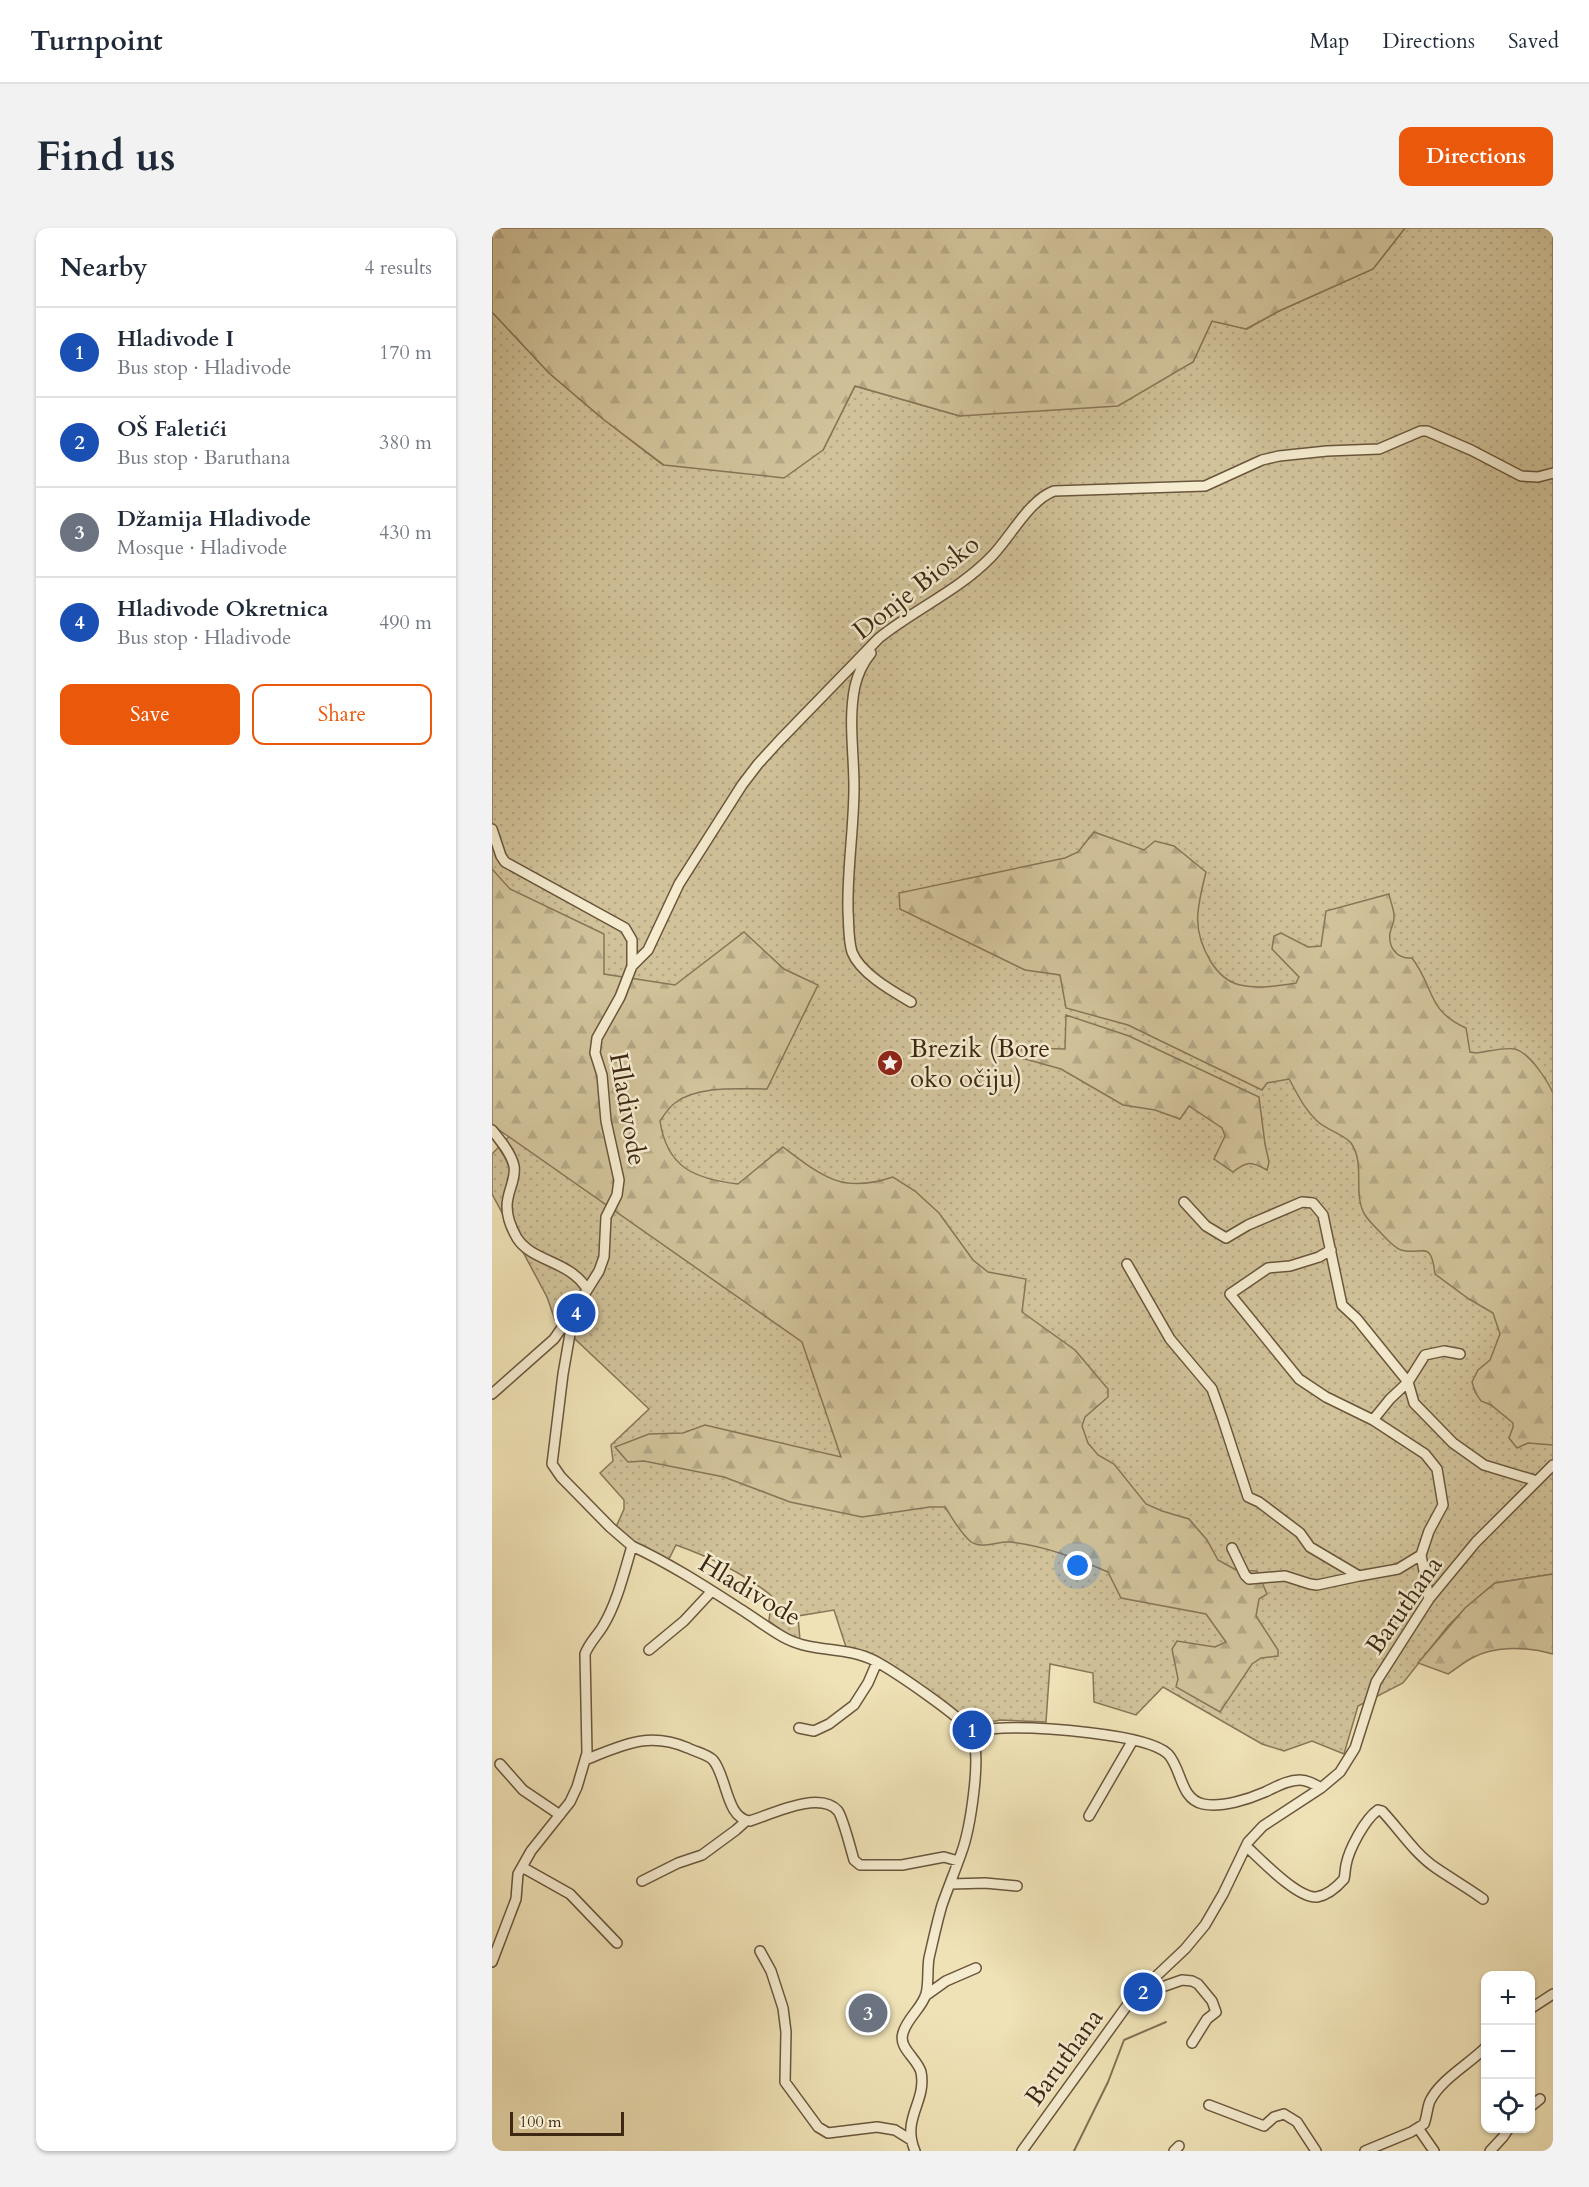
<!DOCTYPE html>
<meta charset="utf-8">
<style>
:root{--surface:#fff;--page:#f2f2f3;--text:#1f2937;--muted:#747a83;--line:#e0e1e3;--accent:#ea580c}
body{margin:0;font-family:Cardo,serif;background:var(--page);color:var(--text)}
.controls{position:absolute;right:18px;bottom:18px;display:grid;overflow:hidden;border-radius:12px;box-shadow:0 2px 4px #0004}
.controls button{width:54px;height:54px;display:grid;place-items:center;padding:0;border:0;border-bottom:2px solid var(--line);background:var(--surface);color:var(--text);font:30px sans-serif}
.scale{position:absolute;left:18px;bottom:15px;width:114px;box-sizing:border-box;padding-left:6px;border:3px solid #3e2814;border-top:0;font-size:16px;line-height:21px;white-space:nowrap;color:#3e2814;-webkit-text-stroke:4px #f5ecd0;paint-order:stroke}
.you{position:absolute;left:586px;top:1338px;width:21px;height:21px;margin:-15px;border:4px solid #fff;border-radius:50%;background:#1a73e8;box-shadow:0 0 0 9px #1a73e833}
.badge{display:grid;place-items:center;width:39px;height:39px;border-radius:50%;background:var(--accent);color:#fff;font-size:20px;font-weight:700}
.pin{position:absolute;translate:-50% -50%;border:3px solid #fff;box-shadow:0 2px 6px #0006}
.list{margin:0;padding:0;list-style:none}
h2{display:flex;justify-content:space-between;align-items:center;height:78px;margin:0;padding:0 24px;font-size:26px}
h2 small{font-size:20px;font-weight:400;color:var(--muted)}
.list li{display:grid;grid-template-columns:39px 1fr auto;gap:18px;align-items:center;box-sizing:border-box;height:90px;padding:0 24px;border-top:2px solid var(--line)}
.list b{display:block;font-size:22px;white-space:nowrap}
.list p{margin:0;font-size:20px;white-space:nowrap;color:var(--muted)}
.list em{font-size:20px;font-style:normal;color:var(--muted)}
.actions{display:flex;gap:12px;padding:18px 24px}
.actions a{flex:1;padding:14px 0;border:2px solid var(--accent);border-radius:12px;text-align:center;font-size:21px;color:var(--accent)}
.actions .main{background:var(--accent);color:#fff}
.icon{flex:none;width:33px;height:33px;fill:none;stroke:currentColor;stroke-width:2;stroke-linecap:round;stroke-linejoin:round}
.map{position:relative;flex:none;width:1061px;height:1923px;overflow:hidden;border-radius:12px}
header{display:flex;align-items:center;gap:36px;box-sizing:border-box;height:84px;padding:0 30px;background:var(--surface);border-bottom:2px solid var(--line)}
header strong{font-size:28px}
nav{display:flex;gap:33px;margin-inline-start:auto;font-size:21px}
.intro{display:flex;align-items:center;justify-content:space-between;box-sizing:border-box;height:144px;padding:0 36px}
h1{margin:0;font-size:42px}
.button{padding:15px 27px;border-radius:12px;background:var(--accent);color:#fff;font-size:21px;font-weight:700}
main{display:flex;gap:36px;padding:0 36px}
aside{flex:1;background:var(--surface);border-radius:12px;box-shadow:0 2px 4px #0004}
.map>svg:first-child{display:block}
.grass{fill:url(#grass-dots);stroke:#887557;stroke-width:1.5}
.forest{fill:url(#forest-firs);stroke:#887557;stroke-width:1.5}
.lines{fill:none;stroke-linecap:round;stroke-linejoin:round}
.stream{stroke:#847254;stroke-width:2}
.minor-casing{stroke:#6a563c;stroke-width:12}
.minor{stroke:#f5ecd0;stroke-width:9}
.labels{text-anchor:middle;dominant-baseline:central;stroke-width:5;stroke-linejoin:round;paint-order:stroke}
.street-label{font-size:26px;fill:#3e2814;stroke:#f5ecd0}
.poi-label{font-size:26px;fill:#3e2814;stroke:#f5ecd0;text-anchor:start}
</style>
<header>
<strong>Turnpoint</strong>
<nav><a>Map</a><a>Directions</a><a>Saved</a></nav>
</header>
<div class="intro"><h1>Find us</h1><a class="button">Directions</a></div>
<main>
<aside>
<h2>Nearby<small>4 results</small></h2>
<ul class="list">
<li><span class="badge" style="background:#1a4fb4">1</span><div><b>Hladivode I</b><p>Bus stop · Hladivode</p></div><em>170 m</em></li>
<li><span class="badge" style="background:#1a4fb4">2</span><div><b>OŠ Faletići</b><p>Bus stop · Baruthana</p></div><em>380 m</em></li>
<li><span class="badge" style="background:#6b7280">3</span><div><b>Džamija Hladivode</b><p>Mosque · Hladivode</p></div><em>430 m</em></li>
<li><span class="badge" style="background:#1a4fb4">4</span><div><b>Hladivode Okretnica</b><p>Bus stop · Hladivode</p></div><em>490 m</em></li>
</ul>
<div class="actions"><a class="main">Save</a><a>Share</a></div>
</aside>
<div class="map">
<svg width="1061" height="1923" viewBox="0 0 1061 1923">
<defs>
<pattern id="grass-dots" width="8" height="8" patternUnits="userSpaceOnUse" patternTransform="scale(1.5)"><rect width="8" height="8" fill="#d1c29a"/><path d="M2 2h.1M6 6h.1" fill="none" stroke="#b4a784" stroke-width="1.8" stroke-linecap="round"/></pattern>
<pattern id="forest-firs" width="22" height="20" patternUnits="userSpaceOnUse" patternTransform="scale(1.5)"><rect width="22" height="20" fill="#d1c29a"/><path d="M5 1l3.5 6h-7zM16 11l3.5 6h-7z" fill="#b4a784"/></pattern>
</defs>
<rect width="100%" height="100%" fill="#efe2b6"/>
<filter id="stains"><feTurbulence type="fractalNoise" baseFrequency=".00333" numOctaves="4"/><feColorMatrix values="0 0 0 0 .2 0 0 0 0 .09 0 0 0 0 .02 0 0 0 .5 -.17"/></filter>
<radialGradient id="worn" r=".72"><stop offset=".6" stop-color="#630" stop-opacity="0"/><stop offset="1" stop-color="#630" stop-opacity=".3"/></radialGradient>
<path class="grass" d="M913,0H1061V1346L1003,1355L974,1380L956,1398L911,1455L866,1478L852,1526L820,1513L792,1523L770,1516L671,1459L644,1487L602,1474L601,1445L558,1436L554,1494L509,1492L486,1496L467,1486L385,1428L354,1419L342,1382L306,1388L308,1412L296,1407L277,1393L280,1368C251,1345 218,1329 184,1317L176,1333L141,1314L124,1299L132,1281V1272L108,1245L121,1233L119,1217L157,1181L63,1092L55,1069L0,966V926L38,887L0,675V84L57,145L111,191L171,237L331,222L363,158L468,188L701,134L720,93L755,101L787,83L881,41Z"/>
<path class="forest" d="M0,0H913L881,41L787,83L754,101L720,93L701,134L626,178L468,188L363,158L331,222L292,250L172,237L111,191L57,145L0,84Z
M602,604L652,622L663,613L682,618L714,644C705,680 699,701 719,734C726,745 735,754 748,757C767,761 785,758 804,755L807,749L780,721L782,708L789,705L816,719L829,718L834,683L897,666C898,673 903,683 902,690C902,695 899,700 898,705C896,720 905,731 920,730C943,760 934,782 974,800L978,824L984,825C995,824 1011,819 1023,821C1038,825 1055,852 1061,865V1217L1036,1215L1025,1220L1017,1210L1021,1199V1195L999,1177L989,1173L983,1164L980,1154L986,1142L998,1132L1008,1106L1001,1085L977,1071L943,1046C939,1010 930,1028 909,1022C901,1019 894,1010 888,1004C883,999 877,993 873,987C860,966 874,936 859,915C853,907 833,901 825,893C812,881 805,865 797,851L775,855L770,862L636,797L574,780L568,747L533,742L408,681L407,665L573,630L586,624Z
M0,641L18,661L112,706V746L183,757L252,704L292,741L326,757L275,861C248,861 205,857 183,875C177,879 172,887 168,893C175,940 203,951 246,956L291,919C331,949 350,966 401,949L423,963L447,985L481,1032L496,1044L534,1051L530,1084L583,1122L616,1161V1169L593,1189L590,1198L596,1215L606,1227L622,1236L654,1276L670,1283L697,1291L715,1312L726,1332L744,1342L765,1343L775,1366L767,1371L764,1388L786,1422V1428L769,1430L760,1436L728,1484L684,1459L686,1451L680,1421L685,1413L723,1419L734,1414L714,1386L629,1370L616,1344C584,1330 553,1318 518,1314C506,1313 488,1322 478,1313C468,1304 460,1290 453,1279H438L370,1289L298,1274L232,1249L152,1233L136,1234L123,1219L157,1206L191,1205L213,1197L349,1229L310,1114L0,897Z
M574,787L637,808L767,869L773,916L777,934L775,942C759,933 755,933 741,944L722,931L733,908L730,900L697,878L688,891L663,882L631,877L569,841L526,829L530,820L573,821Z
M1061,1346V1426C1036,1419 1004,1417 980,1430C972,1434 964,1441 956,1446L926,1435L973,1380L1003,1355Z"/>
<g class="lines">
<path class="stream" d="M582,1923L616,1854L632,1812L674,1794"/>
<g class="minor-casing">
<path id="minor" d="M379,425C371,435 366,445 363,458C356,491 362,525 362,559C362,600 355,641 356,683C357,696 356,711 360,724C368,745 400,763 419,774
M0,601L9,628L13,634L133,700L140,712V738
M0,902C8,912 19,925 22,938C24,949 18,959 16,970C13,983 18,998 25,1010C40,1034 77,1032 95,1061
M692,974L714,998L734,1010L756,997L810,974L821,975L831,987L850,1077L865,1091L916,1154L922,1175L961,1215L992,1237L1045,1253
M839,1022L827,1029L798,1038L776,1040L738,1066L807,1151L834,1169L881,1192L933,1226L945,1241L951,1277L937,1303L929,1327L937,1371
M635,1036L678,1111L720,1161L730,1189L756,1269L767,1274L808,1305L818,1319L867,1348L906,1341L929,1327
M82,1083L71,1146L60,1236L69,1249L118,1299L140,1318
M0,1166L62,1111L87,1075L107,1043L112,1029L114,989L125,967L127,952L114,893L110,847L103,825L105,810L128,769L140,738L156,722L187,656L250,557L266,536L288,512L387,410C423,381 466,363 499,329C518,310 537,272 562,263L713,258L770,232L787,228L835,223L887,221L929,203H935L979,222L1029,248L1046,249L1061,245
M881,1192L898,1171L916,1154L933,1127L952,1123L968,1126
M740,1320L753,1347L757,1351L793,1348L818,1356L825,1357L867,1348
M157,1422L192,1393L219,1364
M307,1500L322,1503L337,1496L362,1477L376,1455L385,1434
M480,1504C490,1503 501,1500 511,1500C544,1499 654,1505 676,1526C690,1541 688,1571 711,1576C730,1580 757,1571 773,1564C784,1559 795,1552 808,1552C815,1552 822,1556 829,1560
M93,1532C131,1517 156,1503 196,1520C204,1524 215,1526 221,1532C235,1548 234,1591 258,1593C280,1586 328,1562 346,1583C351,1590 359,1622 362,1632L368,1637H410L452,1629L466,1633
M8,1536L31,1562L68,1587
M597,1588L641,1512
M754,1618C768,1631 806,1671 825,1669C836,1667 845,1659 852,1651C853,1647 853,1642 854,1637C857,1621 873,1591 886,1582L890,1583C908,1602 922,1625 944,1640C960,1651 976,1660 991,1671
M30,1639L78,1666L125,1715
M150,1653L186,1635L210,1627L244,1602L254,1593
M459,1656L493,1655L525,1658
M268,1723L279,1743L291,1780L294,1804L293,1854L326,1899L336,1905L385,1899L403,1902L419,1912
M0,1734L24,1671L26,1646L39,1623L78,1574L85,1559L95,1525L93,1426C97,1415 105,1408 111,1398C125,1375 132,1345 140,1318C179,1336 217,1361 253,1384C267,1393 281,1404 295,1411C323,1425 355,1418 383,1433C400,1442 474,1491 480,1506C490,1529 478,1602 469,1626C463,1643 456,1660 450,1677C445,1694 441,1713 437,1730C435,1742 437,1754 434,1766C430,1780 415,1790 411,1805C406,1820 425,1830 429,1844C435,1874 409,1890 423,1923
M650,1761L667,1760L690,1752L700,1753L706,1756L720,1773L724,1784L715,1791L700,1815
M433,1768L454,1753L484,1740
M1038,1781L1061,1766
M717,1877L772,1898L782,1889L792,1886L805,1894L824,1923
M1038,1879L1048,1871
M926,1900L942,1923
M530,1923L639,1772L693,1721L713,1697L731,1666L756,1614L771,1598L829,1560L848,1544L863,1520L884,1454L937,1371L984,1314L1061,1237
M682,1923L687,1918
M873,1923L919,1904L932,1896C935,1889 935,1880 938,1873C948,1852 977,1836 993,1820
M998,1923L1011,1909L1017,1900"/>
</g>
<use href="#minor" class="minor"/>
</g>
<defs>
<g id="sight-disc" transform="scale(1.35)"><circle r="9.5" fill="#8f2418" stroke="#f5ecd0"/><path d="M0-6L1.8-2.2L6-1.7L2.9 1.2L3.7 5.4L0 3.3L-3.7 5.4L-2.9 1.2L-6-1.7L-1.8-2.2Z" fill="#fff"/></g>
</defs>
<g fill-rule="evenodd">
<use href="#sight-disc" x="398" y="835"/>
</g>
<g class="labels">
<g class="street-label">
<text transform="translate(424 359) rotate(-38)">Donje Biosko</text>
<text transform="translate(136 881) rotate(80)">Hladivode</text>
<text transform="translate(258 1362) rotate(31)">Hladivode</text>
<text transform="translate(912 1377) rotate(-55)">Baruthana</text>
<text transform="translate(572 1829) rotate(-54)">Baruthana</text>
</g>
<g class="poi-label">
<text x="418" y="820">Brezik (Bore<tspan x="418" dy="30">oko očiju)</tspan></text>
</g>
</g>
<rect width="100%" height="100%" filter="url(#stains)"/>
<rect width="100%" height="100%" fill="url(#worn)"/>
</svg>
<div class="controls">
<button>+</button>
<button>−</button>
<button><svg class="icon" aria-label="locate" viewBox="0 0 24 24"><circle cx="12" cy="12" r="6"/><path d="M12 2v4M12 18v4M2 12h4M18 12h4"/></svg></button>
</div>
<div class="scale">100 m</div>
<div class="you"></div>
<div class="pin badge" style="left:480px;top:1502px;background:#1a4fb4">1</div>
<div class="pin badge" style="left:651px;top:1764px;background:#1a4fb4">2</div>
<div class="pin badge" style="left:376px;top:1785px;background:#6b7280">3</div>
<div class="pin badge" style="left:84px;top:1085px;background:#1a4fb4">4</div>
</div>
</main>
